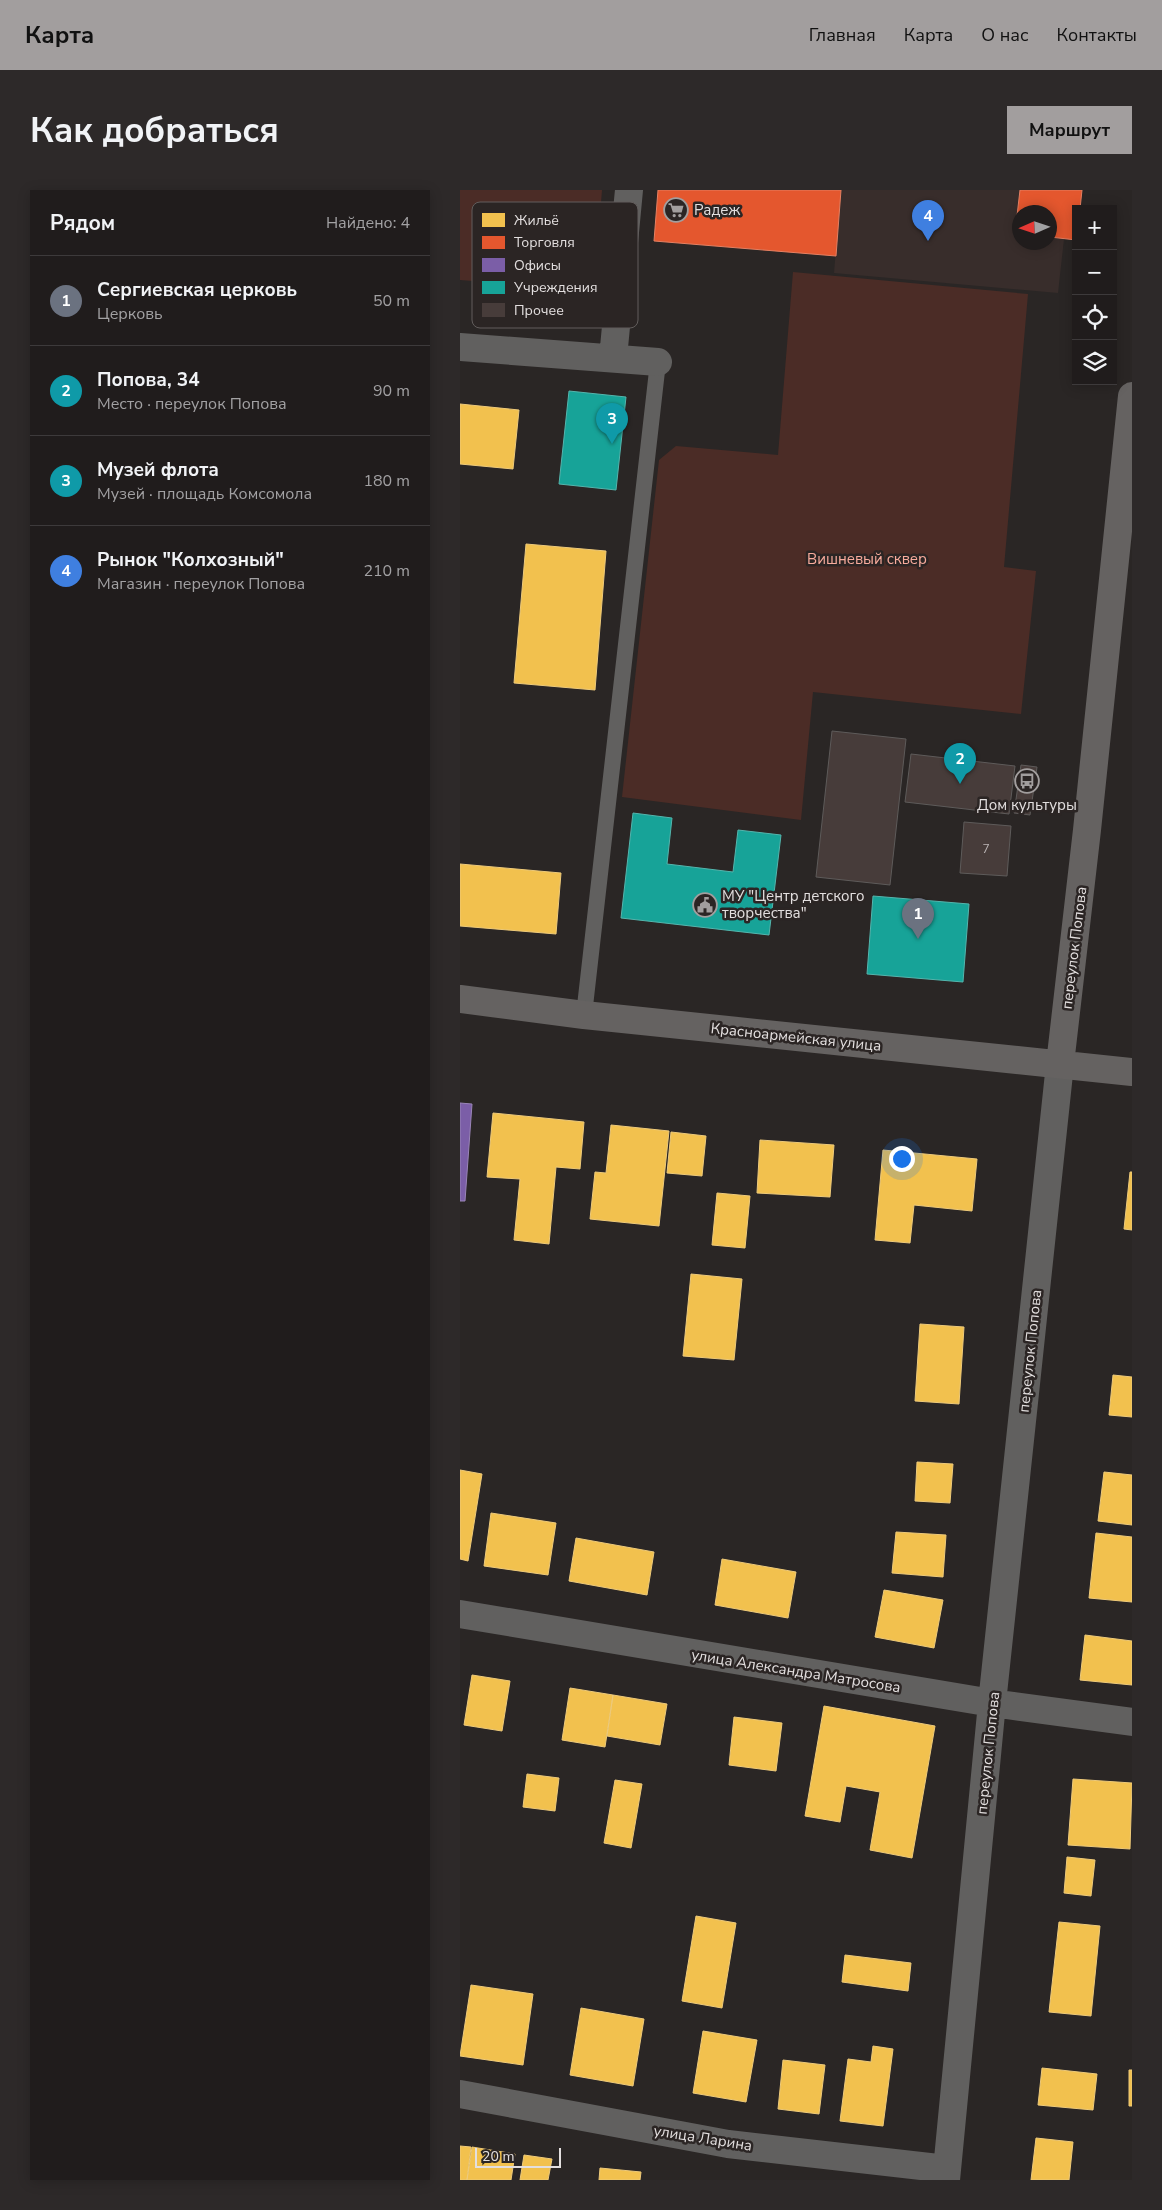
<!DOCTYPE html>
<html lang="ru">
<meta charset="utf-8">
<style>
:root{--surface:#201c1c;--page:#2d2929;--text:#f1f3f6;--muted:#a2a1a3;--line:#3d3a3b;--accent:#a29e9e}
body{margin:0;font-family:"Nunito Sans",sans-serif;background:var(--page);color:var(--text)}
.controls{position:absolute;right:15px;top:15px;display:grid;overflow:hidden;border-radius:0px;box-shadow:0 2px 12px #0003}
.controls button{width:45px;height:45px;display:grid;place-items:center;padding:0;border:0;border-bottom:1px solid var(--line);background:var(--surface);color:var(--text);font:25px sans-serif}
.compass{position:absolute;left:552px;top:15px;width:45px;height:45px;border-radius:50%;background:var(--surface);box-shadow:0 2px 12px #0003;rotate:267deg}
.scale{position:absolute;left:15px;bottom:12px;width:86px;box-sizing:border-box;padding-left:5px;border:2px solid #e3dfdf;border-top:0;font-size:14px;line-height:18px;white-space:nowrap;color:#e3dfdf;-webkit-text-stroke:4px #2b2524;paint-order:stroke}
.you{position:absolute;left:441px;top:968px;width:18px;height:18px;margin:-12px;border:4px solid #fff;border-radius:50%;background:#1a73e8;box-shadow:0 0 0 8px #1a73e833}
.badge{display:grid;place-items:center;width:32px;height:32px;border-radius:50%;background:var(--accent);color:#fff;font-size:16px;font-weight:700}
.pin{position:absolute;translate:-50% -41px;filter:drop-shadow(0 1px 2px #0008)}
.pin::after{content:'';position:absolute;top:26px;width:18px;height:15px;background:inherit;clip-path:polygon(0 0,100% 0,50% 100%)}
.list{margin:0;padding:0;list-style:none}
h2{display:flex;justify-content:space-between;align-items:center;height:65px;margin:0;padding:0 20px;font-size:21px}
h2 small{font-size:16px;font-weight:400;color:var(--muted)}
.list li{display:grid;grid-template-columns:32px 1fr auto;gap:15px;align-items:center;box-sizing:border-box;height:90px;padding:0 20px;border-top:1px solid var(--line)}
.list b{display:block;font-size:19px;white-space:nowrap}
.list p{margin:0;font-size:16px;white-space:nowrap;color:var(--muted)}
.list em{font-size:16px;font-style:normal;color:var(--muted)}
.icon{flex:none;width:28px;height:28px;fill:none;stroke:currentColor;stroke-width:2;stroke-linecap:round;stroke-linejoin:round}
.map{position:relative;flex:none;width:672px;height:1990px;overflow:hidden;border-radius:0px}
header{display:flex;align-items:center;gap:30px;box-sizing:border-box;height:70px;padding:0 25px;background:var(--accent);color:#111}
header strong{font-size:24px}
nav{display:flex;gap:28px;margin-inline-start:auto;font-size:18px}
.intro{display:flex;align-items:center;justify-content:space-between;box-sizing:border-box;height:120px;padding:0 30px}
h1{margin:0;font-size:35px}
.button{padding:12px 22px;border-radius:0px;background:var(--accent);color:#111;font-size:18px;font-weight:700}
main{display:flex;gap:30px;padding:0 30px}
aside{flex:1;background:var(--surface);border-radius:0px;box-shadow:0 2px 12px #0003}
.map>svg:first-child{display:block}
.built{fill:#382d2b;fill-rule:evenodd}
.green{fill:#4b2c26}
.homes{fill:#f2c14e;stroke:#eeca7a}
.shops{fill:#e4572e;stroke:#e48063}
.offices{fill:#7b5ea7;stroke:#9a85b8}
.public{fill:#17a398;stroke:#54b5ad}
.building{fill:#473c3a;stroke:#5e5b5a}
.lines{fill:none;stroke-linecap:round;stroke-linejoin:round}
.lane{stroke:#61605f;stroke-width:16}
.street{stroke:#61605f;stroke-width:28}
.secondary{stroke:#656261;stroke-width:28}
.labels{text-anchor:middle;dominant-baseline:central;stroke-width:5;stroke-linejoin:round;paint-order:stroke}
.number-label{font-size:12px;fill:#bcb6b6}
.poi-label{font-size:15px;fill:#e3dfdf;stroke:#2b2524;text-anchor:start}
.park-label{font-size:15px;fill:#f9ac9d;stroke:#2b2524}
.street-label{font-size:15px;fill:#e3dfdf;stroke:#2b2524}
.key{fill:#2b2524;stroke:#625d5c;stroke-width:1}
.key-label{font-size:14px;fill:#e3dfdf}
</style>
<header>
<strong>Карта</strong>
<nav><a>Главная</a><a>Карта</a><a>О нас</a><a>Контакты</a></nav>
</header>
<div class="intro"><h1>Как добраться</h1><a class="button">Маршрут</a></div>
<main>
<aside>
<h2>Рядом<small>Найдено: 4</small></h2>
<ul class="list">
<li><span class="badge" style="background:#6b7280">1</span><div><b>Сергиевская церковь</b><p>Церковь</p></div><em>50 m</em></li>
<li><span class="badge" style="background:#0f9aa8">2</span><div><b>Попова, 34</b><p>Место · переулок Попова</p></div><em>90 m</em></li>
<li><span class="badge" style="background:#0f9aa8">3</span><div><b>Музей флота</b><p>Музей · площадь Комсомола</p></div><em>180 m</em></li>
<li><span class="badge" style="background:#3f7fe0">4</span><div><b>Рынок &quot;Колхозный&quot;</b><p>Магазин · переулок Попова</p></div><em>210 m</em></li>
</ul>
</aside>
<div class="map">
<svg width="672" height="1990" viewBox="0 0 672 1990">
<rect width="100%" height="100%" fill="#2a2625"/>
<path class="built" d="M381,0H622L620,19H616L604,49L598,103L374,83ZM560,22H590V52H560Z"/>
<path class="green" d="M0,0H142L134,100L0,90Z
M333,82L568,104L544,377L576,381L561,524L353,502L341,630L162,607L199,270L216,256L318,265Z"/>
<path class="homes" d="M0,214L59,220L53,279L0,274Z
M66,354L146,361L135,500L54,493Z
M0,674L101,683L96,744L0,736Z
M33,923L124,932L120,979L96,977L89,1054L54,1050L60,989L27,987Z
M151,935L209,941L199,1036L130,1029L135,982L146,983Z
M211,942L246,946L242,986L207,983Z
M300,950L374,955L370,1007L297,1003Z
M423,960L517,969L512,1021L454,1015L450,1053L415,1050Z
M670,982H672V1040L664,1039Z
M257,1003L290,1006L285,1058L252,1055Z
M231,1084L282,1089L274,1170L223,1166Z
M460,1134L504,1137L499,1214L455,1211Z
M653,1185L672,1187V1227L649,1225Z
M457,1272L493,1274L490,1313L455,1311Z
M0,1280L22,1284L8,1371L0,1369Z
M644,1282L672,1285V1335L638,1331Z
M31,1323L96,1333L88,1385L24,1376Z
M436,1342L486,1345L483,1387L432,1383Z
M636,1343L672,1347V1412L629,1408Z
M116,1348L194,1362L187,1405L109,1391Z
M262,1369L336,1382L328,1428L255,1415Z
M424,1400L483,1410L474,1458L415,1447Z
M625,1445L672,1451V1495L620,1490Z
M12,1485L50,1491L42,1541L4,1535Z
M110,1498L153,1505L145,1557L102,1550Z
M153,1505L207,1514L200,1555L147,1546Z
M364,1516L475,1536L452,1668L410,1660L420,1602L386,1596L380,1632L345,1626Z
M274,1527L322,1533L316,1581L269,1575Z
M67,1584L99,1588L95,1621L63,1617Z
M613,1589L672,1593L670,1659L608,1655Z
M155,1590L182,1594L171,1658L144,1653Z
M607,1667L635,1670L631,1706L604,1703Z
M236,1726L276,1733L262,1818L222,1811Z
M599,1732L640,1736L631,1826L589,1822Z
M385,1765L451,1773L448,1801L382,1792Z
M11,1795L73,1804L63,1875L0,1866Z
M121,1818L184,1829L173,1896L110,1885Z
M243,1841L297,1850L286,1912L233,1903Z
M413,1856L433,1859L423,1936L380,1931L388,1869L411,1872Z
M323,1870L365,1875L359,1924L318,1919Z
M582,1878L637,1884L633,1920L578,1915Z
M669,1880H672V1916H669Z
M576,1948L613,1952L609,1990H571Z
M0,1956L11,1957L7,1990H0Z
M12,1957L55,1964L51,1990H7Z
M64,1965L92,1969L88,1990H60Z
M140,1978L181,1982L180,1990H139Z"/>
<path class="shops" d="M198,0H381L376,66L194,51Z
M560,0H622L620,19H616V50L590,47V22H560V43H555Z"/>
<path class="offices" d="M0,913L12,914L5,1011H0Z"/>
<path class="public" d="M109,201L166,207L156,300L99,294Z
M173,623L212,628L207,674L273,682L278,640L321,645L309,745L161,728Z
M413,706L509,714L503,792L407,784Z"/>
<path class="building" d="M372,541L446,549L430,695L356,687Z
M451,564L555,576L549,624L445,612Z
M561,575L577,577L570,625L554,623Z
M504,632L551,636L547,686L500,683Z"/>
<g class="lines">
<path class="lane" d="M124,825L198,172"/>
<path class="street" d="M0,157L198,172
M153,168L169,0
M0,1424L532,1513L672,1532
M0,1904L268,1954L487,1979
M486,1990L532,1513L600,874"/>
<path class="secondary" d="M0,809L124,825L672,882
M600,874L627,640L672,206"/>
</g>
<defs>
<g id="supermarket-ring" transform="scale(1.25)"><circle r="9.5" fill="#2b2524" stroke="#a29e9e" stroke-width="1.5"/><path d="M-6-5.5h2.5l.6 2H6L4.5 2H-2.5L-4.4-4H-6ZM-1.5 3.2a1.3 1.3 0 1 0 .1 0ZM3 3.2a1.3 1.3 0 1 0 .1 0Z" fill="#a29e9e"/></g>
<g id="bus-ring" transform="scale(1.25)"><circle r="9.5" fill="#2b2524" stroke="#a29e9e" stroke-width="1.5"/><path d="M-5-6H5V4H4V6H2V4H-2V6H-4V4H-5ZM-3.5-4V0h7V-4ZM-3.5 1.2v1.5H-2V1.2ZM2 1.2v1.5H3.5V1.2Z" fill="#a29e9e"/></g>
<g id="civic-ring" transform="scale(1.25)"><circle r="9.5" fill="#2b2524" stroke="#a29e9e" stroke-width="1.5"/><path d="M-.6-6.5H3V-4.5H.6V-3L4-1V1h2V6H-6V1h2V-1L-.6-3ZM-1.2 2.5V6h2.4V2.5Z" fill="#a29e9e"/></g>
</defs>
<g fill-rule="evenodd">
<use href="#supermarket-ring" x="216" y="20"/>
<use href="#bus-ring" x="567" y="591"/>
<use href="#civic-ring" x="245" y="715"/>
</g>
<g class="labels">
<g class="number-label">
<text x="526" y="659">7</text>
</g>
<g class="poi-label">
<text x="234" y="20">Радеж</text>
<text x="567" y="615" text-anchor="middle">Дом культуры</text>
<text x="262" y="706">МУ "Центр детского<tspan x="262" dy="17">творчества"</tspan></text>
</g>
<g class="park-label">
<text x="407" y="369">Вишневый сквер</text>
</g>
<g class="street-label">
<text transform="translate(614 758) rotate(-83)">переулок Попова</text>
<text transform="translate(336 847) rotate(6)">Красноармейская улица</text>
<text transform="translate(570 1161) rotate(-84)">переулок Попова</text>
<text transform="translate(336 1481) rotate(9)">улица Александра Матросова</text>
<text transform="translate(528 1563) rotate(-84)">переулок Попова</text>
<text transform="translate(243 1948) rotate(9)">улица Ларина</text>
</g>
</g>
<rect x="12" y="12" width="166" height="126" rx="8" class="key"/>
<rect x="22" y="23" width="23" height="14" fill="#f2c14e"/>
<rect x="22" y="46" width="23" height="13" fill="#e4572e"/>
<rect x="22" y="68" width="23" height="14" fill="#7b5ea7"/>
<rect x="22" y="91" width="23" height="13" fill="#17a398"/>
<rect x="22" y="113" width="23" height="14" fill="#473c3a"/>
<g class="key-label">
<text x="54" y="35">Жильё</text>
<text x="54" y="57">Торговля</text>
<text x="54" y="80">Офисы</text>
<text x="54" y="102">Учреждения</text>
<text x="54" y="125">Прочее</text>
</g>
</svg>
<div class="controls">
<button>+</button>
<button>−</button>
<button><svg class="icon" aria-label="locate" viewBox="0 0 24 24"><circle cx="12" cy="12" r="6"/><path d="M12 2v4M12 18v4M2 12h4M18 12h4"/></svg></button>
<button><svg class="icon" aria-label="layers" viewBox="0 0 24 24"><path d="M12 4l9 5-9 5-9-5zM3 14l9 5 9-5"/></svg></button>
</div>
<svg class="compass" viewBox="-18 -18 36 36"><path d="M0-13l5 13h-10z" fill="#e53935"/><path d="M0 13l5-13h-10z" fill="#a2a1a3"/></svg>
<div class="scale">20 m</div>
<div class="you"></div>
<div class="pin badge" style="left:458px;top:749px;background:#6b7280">1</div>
<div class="pin badge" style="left:500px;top:594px;background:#0f9aa8">2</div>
<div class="pin badge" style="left:152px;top:254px;background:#0f9aa8">3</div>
<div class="pin badge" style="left:468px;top:51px;background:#3f7fe0">4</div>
</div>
</main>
